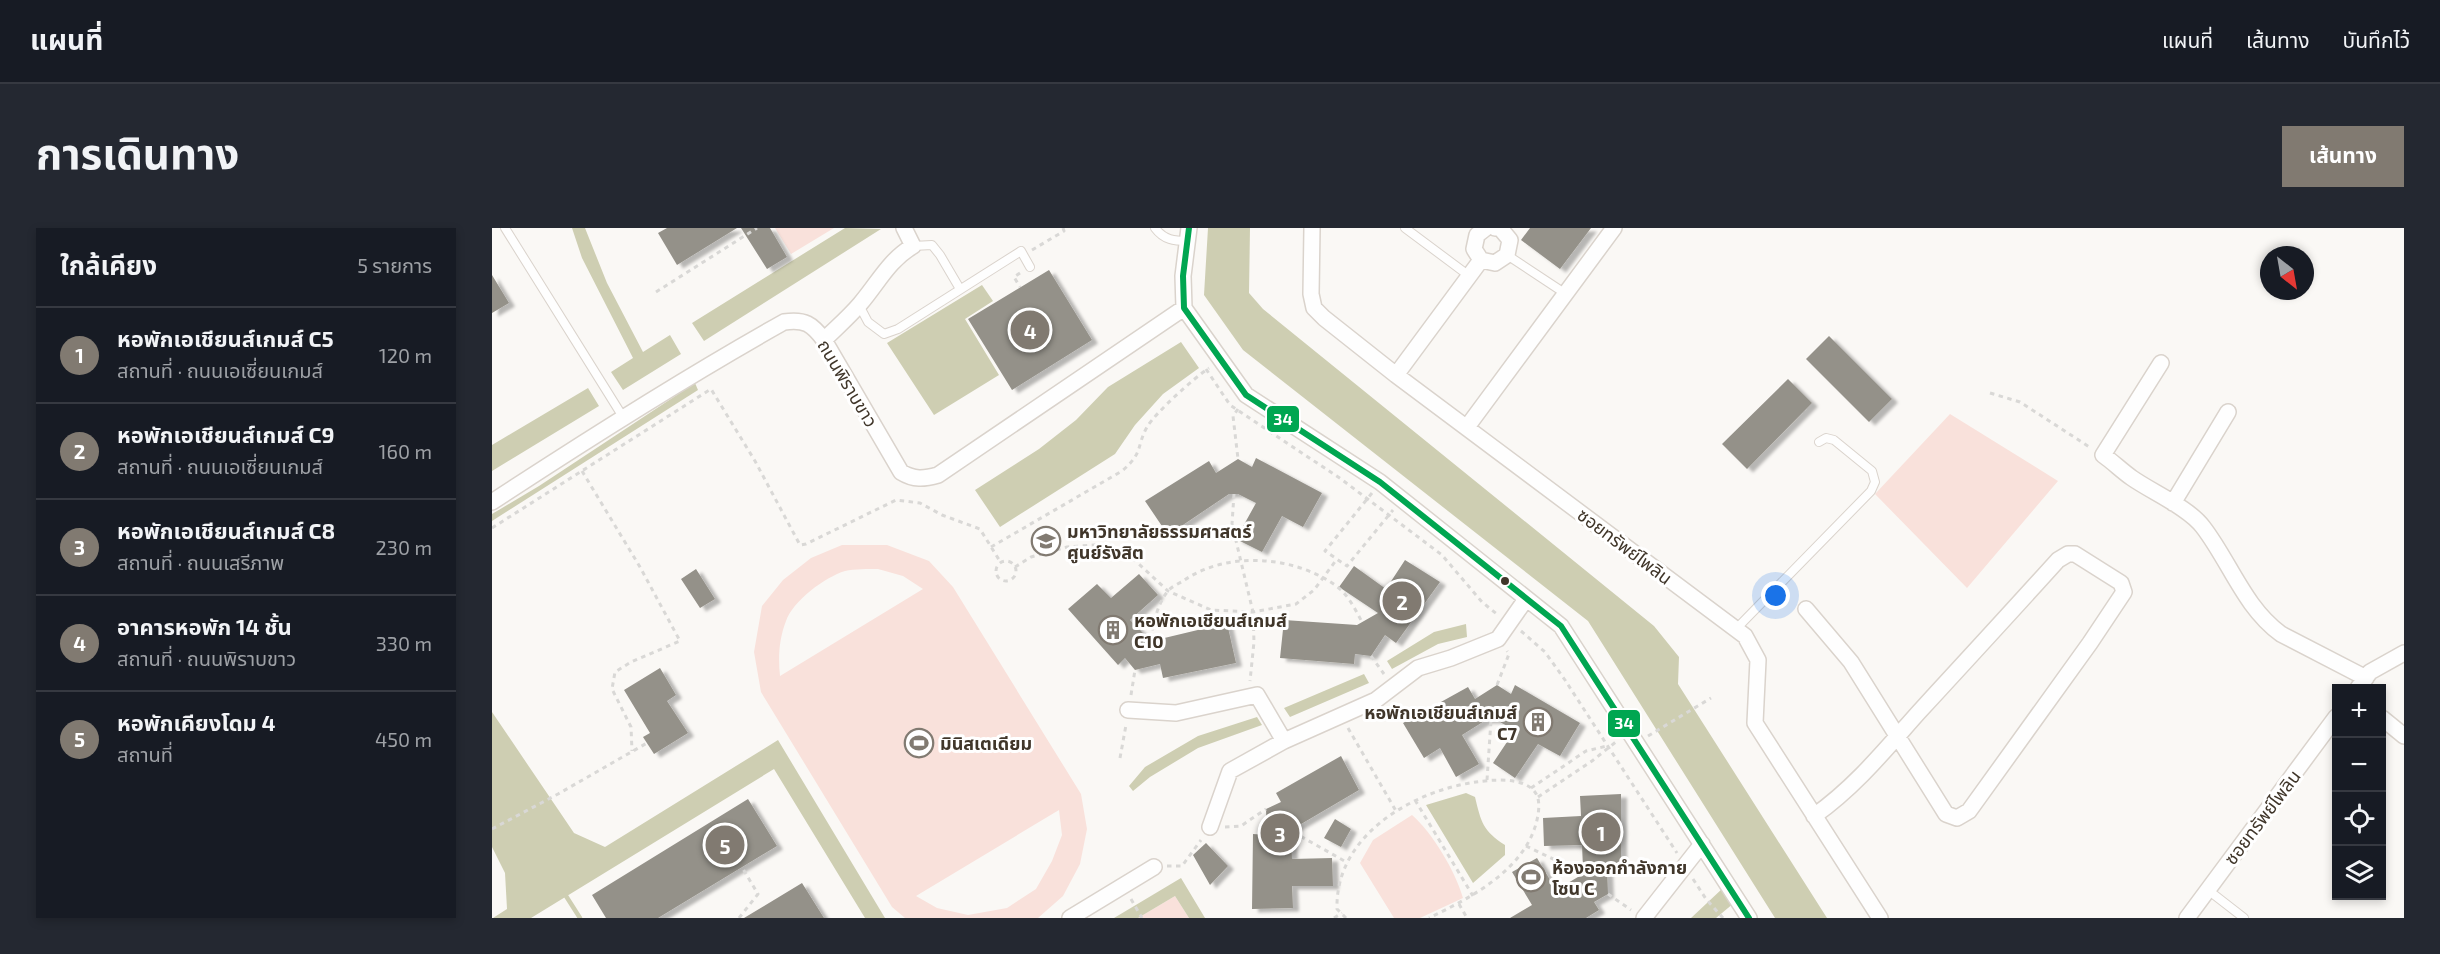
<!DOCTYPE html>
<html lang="th">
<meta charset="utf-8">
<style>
:root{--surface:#171b24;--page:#242831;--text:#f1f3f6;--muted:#9ea1a6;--line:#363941;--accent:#817a71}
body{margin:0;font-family:"Exo 2","Noto Sans Thai",sans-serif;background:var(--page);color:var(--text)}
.controls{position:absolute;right:18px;bottom:18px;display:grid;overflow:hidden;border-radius:0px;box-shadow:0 3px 9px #0003}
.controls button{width:54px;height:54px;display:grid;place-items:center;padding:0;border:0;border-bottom:2px solid var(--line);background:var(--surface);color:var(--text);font:30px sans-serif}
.compass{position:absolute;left:1768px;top:18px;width:54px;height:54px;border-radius:50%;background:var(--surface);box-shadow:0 3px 9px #0003;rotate:149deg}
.you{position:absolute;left:1284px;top:368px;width:21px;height:21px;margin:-15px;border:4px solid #fff;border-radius:50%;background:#1a73e8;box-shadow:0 0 0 9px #1a73e833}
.badge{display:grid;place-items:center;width:39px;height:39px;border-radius:50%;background:var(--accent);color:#fff;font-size:20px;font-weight:700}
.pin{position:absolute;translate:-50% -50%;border:3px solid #fff;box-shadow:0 2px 6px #0006}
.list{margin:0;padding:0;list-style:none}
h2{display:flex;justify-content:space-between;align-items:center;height:78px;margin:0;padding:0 24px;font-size:26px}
h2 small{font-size:20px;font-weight:400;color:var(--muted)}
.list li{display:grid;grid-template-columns:39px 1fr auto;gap:18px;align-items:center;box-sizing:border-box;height:96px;padding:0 24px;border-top:2px solid var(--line)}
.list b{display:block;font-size:22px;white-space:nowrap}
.list p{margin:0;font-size:20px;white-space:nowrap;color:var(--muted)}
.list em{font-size:20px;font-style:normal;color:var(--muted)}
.icon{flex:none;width:33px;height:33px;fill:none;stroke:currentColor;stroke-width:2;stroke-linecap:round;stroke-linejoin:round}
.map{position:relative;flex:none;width:1912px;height:690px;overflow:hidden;border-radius:0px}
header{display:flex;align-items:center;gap:36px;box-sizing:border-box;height:84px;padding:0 30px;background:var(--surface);border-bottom:2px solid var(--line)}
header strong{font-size:28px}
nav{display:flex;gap:33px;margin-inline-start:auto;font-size:21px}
.intro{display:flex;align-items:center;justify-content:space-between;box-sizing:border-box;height:144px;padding:0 36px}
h1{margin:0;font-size:42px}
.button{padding:15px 27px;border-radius:0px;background:var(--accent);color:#fff;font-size:21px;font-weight:700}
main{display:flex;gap:36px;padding:0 36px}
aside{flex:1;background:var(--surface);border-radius:0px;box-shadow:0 3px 9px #0003}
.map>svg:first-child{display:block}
.green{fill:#f9e1db;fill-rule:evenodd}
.water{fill:#ceceb2}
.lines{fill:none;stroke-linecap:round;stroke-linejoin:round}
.stream{stroke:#ceceb2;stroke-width:4.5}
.building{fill:#949189;filter:url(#shadow)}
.lane-casing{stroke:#dad3cc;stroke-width:10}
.street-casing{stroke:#dad3cc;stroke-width:18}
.path{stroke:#d9d8d6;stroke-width:3;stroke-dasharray:4.5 4.5;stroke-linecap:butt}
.lane{stroke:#fefefe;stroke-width:8}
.street{stroke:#fefefe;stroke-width:15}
.bus-1-casing{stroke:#fff;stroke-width:10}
.bus-1{stroke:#00a651;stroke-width:6}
.bus-dot{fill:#40362a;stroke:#fff;stroke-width:2}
.labels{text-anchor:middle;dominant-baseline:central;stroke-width:6;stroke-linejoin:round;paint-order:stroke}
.street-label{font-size:18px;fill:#40362a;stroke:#fff}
.poi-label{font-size:18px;font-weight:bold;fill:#40362a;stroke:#fff;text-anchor:start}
.line-badge{stroke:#fff;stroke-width:2}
.badge-label{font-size:16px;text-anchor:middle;font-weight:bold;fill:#fff}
</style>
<header>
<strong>แผนที่</strong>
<nav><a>แผนที่</a><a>เส้นทาง</a><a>บันทึกไว้</a></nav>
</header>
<div class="intro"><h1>การเดินทาง</h1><a class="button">เส้นทาง</a></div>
<main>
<aside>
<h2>ใกล้เคียง<small>5 รายการ</small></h2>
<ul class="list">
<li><span class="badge">1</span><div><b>หอพักเอเชียนส์เกมส์ C5</b><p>สถานที่ · ถนนเอเซี่ยนเกมส์</p></div><em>120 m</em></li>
<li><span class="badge">2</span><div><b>หอพักเอเชียนส์เกมส์ C9</b><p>สถานที่ · ถนนเอเซี่ยนเกมส์</p></div><em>160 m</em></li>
<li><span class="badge">3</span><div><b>หอพักเอเชียนส์เกมส์ C8</b><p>สถานที่ · ถนนเสรีภาพ</p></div><em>230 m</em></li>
<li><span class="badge">4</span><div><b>อาคารหอพัก 14 ชั้น</b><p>สถานที่ · ถนนพิราบขาว</p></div><em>330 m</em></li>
<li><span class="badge">5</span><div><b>หอพักเคียงโดม 4</b><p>สถานที่</p></div><em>450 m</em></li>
</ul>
</aside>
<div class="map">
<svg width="1912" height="690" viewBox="0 0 1912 690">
<defs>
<filter id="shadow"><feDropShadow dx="6" dy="3.5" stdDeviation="1.5" flood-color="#0004"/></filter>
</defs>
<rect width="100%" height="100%" fill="#faf8f5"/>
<path class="green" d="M283,0H342L299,26Z
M1458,186L1566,253L1475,360L1383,266Z
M350,317H395L437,333L461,359L589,566L595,601L588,636L571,668L546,690H413L400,679L269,464L262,424L270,378L291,352L319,330ZM386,341L411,348L431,361L288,448C286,429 287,411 294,393C301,373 333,349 353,343C363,341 376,341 386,341ZM567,582L570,607L560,633L544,661L515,680L476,687L445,680L424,668Z
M920,587C940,604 964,644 971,670L928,690H902L868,635L881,612Z
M683,668L697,690H646Z"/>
<path class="water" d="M80,0H93L115,55L151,124L178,107L189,126L131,162L119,144L141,130L90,30Z
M353,0L389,1L212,113L200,95Z
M716,0H758L757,65L771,81L1162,398L1187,429L1186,456L1335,690H1283L1096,393L751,122L712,67Z
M490,57L501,73L473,91L507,147L442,187L395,115Z
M689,114L707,140L671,166L643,197L623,226L508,299L483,262L547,221L584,192L616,159Z
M203,155L206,162L0,293V286L47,258Z
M96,160L107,178L0,243V217Z
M974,396L975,409L946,416L900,441L895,433L942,404Z
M872,446L877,455L798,489L792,480Z
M0,484L82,605L113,619L286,512L393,690H373L282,541L39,690H1L15,681L13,645L0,619Z
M765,489L770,497L706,520L658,549L641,563L637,558L653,539L706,508Z
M974,565L983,569C989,594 991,603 1013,617V627L981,655L934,577Z
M689,650L713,690H697L683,668L646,690H622Z
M1231,660L1242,675L1224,690H1199Z"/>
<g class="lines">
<path class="stream" d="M74,668L88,690"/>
</g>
<path class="building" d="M175,0H245L185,37L166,5Z
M249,0H278L295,29L275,41Z
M1038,0H1099L1068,41L1029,12Z
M557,42L600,112L520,162L476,91Z
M0,47L17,75L0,85Z
M1337,108L1400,171L1377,194L1314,131Z
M1296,151L1320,175L1255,241L1230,216Z
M764,230L830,265L811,299L790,288L770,324L744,311L764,275L746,266H737L676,307L653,273L717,233L724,245L746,231L760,239Z
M913,332L948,354L904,415L893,407L879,428L863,426L862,436L788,430L792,392L865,397L886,385L847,359L862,338L894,361Z
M204,341L223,371L208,380L189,351Z
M647,346L666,367L638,392L655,409L664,412L735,395L744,435L671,450L668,436L643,442L633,430L626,437L576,381L605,356L619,370Z
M168,440L184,467L175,473L196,505L162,526L151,509L158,505L132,462Z
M1005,457L1019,466L1023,457L1088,495L1068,528L1046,516L1023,550L1001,535L1023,502L1004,492H994L970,507L987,536L964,549L948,520L932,530L911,495L976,459L983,471Z
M849,528L867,562L804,599L799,608L800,631L840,630L841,658H800L801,680L760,681L761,606L775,607L774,581L789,574L784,565Z
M1129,566V641H1115L1116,666L1102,674L1107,682L1094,690H1018L1040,677L1020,644L1045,630L1064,662L1086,649L1091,640L1090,617L1052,618L1051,590L1089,588L1088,568Z
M256,571L285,618L166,690H114L100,667Z
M843,591L859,601L849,619L832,610Z
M714,615L736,638L718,657L701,627Z
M310,655L332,690H252Z"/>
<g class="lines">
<g class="lane-casing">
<path id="lane" d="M13,0L131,189
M663,0C672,12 682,13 696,13
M913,0L976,47
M421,18L440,17L448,27L468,61
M1015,27L1074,66
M367,77L376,94L392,106L406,101L529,23L538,39
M1244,401L1379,263L1383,254L1380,243L1342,212L1334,210L1327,214
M1716,662L1752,690"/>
</g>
<g class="street-casing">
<path id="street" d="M697,0L691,48L692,80L754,167L888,254L1069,398L1257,690
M820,0L819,66L822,80L832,90L904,147L1253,408L1266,432L1263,495L1388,690
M994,0L985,7L982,21L989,32L1003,35L1015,27L1018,12L1008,0H1003
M332,112C344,100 357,89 368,76C386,55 397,32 421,18L412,0
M1669,135L1611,227C1621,234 1630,243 1640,250C1660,264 1697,280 1711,299C1738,334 1752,379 1789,406L1874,450
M904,147L989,32
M975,199L1122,0
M0,274C96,211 192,150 292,94C313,91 320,96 332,112L409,244C422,252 432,251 446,247L692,80
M1681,275L1736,184
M1314,381L1359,434L1454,586L1465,590L1477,583L1598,415L1632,364L1629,355L1583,326H1576L1566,332C1520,383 1473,434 1426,485C1393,522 1363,559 1322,588
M1866,460L1878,444L1912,425
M636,482L684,485L765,467L792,513
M1890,490L1912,508
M718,599L738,543L792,513L884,472L926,440L959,430L1006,411L1034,371
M578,690L662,639
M1152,690L1210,616
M1695,690L1844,489"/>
</g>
<path class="path" d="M540,22L572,3L571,0
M528,45L522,49L528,59
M164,64L265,0
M714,141L738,177L849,251L950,327L990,374L1006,387
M1498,165L1528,174L1599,220
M746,181L741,188L746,231
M90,243L148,339L188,413L139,434L123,444L120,461L139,499L140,523
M880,265L833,323L855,338L901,282
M742,266L740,296L761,384L762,414L758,453
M0,300L219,161L263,233L308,317L314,316L404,272L428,275L450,287L488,301L509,335
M499,319L630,243C652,224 644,219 655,199C664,184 702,150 717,140
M504 343a10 10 0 1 1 20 0a10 10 0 1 1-20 0Z
M523,339L539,329L575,319L616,316L635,325L676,363L719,382L761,384L804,376L822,362L845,331
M1029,403L1053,424L1073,452L1185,625
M658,411C662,395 665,376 676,363C679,359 686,356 691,353C734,323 800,327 843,357C856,366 863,381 870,394
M879,428L892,446
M1005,457L1017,426L1015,423
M639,467L643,442
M856,500L904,583
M1156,508L1219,470
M628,530L634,497
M995,552L999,492
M1039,560L1094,523L1115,518
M1046,569L1100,533L1125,513
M923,572L981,668
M733,599L749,598L774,581
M0,601L66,566L155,515
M801,604L856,635
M1034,618L1088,644
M675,638H690L709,612
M1201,651L1214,671L1231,690
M1116,666L1139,682
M639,671L650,690
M967,676L975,690
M247,690L266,666L251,641
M842,690L850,685
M854,690L845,681C843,607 921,563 984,554C998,552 1021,550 1034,557C1047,563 1048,574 1046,587C1037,640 980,669 937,690"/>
<use href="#lane" class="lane"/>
<use href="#street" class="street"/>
<g class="bus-1-casing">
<path id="bus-1" d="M697,0L691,48L692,80L754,167L888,254L1069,398L1257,690"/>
</g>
<use href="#bus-1" class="bus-1"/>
</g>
<defs>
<g id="university-ring" transform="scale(1.5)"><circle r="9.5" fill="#fff" stroke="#817a71" stroke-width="1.5"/><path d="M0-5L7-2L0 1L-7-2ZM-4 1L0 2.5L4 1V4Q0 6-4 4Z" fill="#817a71"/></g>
<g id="building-ring" transform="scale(1.5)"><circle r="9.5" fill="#fff" stroke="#817a71" stroke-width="1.5"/><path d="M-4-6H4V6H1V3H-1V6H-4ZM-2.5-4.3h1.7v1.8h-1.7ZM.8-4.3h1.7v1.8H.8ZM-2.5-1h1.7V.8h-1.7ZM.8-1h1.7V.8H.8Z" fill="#817a71"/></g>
<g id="stadium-ring" transform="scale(1.5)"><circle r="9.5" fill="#fff" stroke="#817a71" stroke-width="1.5"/><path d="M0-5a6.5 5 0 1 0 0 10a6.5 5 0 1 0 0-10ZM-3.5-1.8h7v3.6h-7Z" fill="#817a71"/></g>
</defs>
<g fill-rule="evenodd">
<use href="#university-ring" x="554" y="313"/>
<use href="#building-ring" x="621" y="402"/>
<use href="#building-ring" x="1046" y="494"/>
<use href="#stadium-ring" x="427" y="515"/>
<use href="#stadium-ring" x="1039" y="649"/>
</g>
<circle class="bus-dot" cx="1013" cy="353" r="5"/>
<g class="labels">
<g class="street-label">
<text transform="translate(356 155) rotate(59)">ถนนพิราบขาว</text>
<text transform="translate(1133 318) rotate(37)">ซอยทรัพย์ไพลิน</text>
<text transform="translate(1770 589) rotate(-53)">ซอยทรัพย์ไพลิน</text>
</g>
<g class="poi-label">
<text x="575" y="303">มหาวิทยาลัยธรรมศาสตร์<tspan x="575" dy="21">ศูนย์รังสิต</tspan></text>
<text x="642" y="392">หอพักเอเชียนส์เกมส์<tspan x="642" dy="21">C10</tspan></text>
<text x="1025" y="484" text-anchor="end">หอพักเอเชียนส์เกมส์<tspan x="1025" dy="21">C7</tspan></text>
<text x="448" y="515">มินิสเตเดียม</text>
<text x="1060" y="639">ห้องออกกำลังกาย<tspan x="1060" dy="21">โซน C</tspan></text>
</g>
</g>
<g class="line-badge">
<rect x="774" y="177" width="34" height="28" rx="6" fill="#00a651"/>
<rect x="1115" y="481" width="34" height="29" rx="6" fill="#00a651"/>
</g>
<g class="badge-label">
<text x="791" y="197">34</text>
<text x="1132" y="501">34</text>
</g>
</svg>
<div class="controls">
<button>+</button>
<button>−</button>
<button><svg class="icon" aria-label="locate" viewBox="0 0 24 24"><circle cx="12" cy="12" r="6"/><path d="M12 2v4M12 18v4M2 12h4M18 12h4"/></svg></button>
<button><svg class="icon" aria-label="layers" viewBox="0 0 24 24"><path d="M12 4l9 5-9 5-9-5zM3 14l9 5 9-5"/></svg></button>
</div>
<svg class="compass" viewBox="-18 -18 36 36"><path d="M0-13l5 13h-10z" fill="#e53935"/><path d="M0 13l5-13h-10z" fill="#9ea1a6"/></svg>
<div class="you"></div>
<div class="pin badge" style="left:1109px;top:604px">1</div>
<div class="pin badge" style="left:910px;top:373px">2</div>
<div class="pin badge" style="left:788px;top:605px">3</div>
<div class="pin badge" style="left:538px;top:102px">4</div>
<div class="pin badge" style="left:233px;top:617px">5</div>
</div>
</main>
